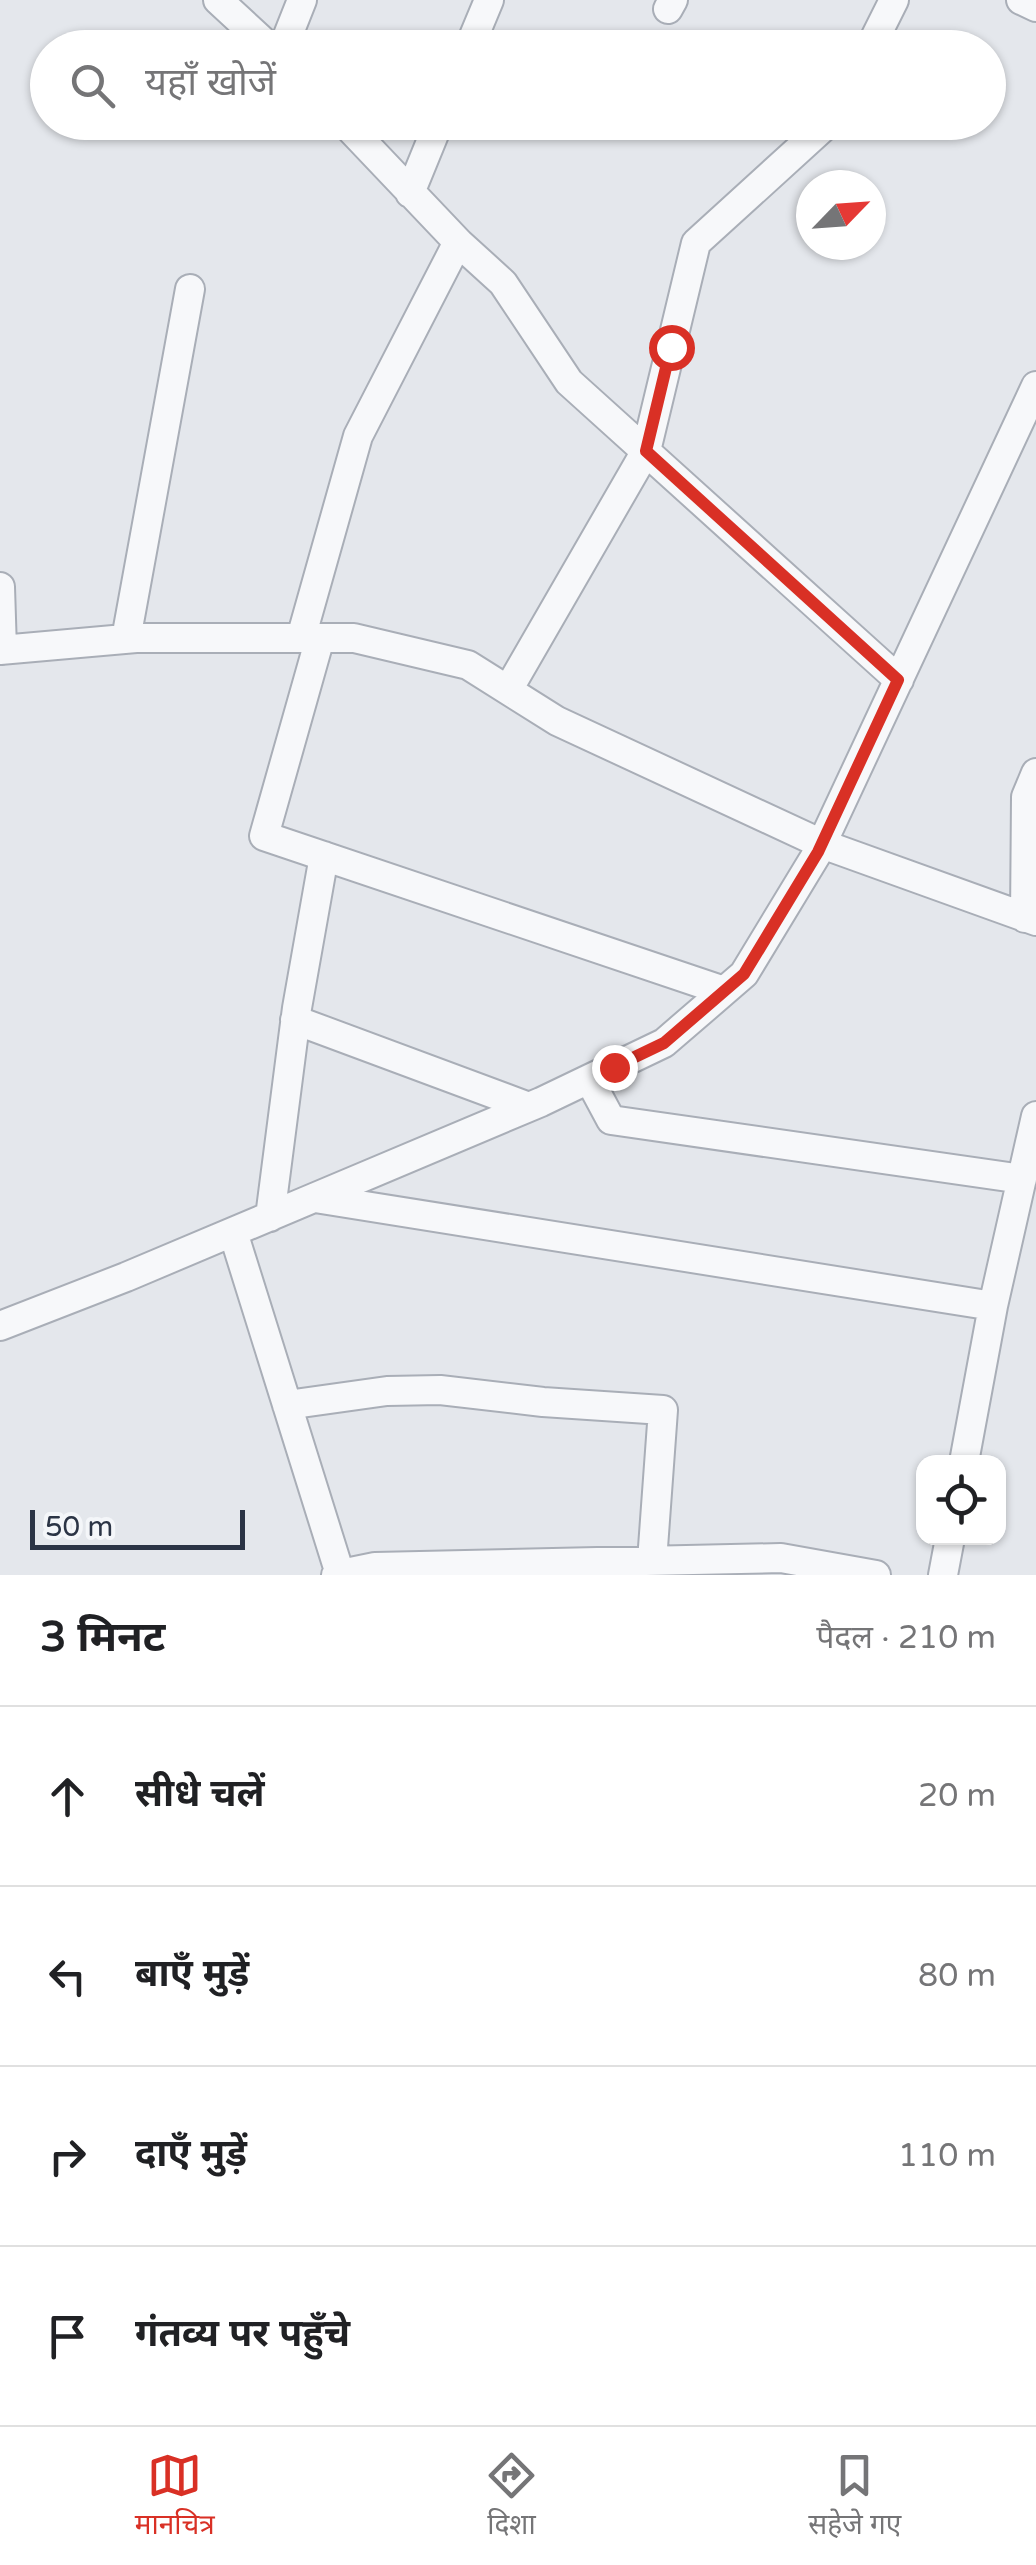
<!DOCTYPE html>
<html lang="hi">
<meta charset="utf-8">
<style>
:root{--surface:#fff;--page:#f6f6f6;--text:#202124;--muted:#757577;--line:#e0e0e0;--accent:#d93025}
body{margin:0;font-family:"Varela Round","Noto Sans Devanagari",sans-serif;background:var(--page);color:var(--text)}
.controls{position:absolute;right:30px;bottom:30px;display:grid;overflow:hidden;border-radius:20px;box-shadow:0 2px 8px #0004}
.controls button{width:90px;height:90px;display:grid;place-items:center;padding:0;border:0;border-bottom:2px solid var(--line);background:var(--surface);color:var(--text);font:50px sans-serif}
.compass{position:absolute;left:796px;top:170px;width:90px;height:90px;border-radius:50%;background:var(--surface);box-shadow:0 2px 8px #0004;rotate:65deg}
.scale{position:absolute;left:30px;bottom:25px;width:215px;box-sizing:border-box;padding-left:10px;border:5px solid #2b3445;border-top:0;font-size:28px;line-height:35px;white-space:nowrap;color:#2b3445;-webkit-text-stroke:8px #f4f6f9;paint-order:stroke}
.stop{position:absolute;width:30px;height:30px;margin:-22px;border:8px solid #d93025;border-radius:50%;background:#fff}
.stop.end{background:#d93025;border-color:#fff;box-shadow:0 2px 10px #0008}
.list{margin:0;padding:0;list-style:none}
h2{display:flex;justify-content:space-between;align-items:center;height:130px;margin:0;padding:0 40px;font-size:42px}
h2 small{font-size:32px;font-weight:400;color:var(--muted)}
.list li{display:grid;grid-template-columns:65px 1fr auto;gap:30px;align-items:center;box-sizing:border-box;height:180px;padding:0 40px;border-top:2px solid var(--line)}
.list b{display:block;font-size:38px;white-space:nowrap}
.list em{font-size:32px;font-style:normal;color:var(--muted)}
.icon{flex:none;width:55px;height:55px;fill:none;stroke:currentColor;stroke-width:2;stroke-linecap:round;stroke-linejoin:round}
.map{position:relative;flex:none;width:1036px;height:1575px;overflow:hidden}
.search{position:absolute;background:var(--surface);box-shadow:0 2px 8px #0004;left:30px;right:30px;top:30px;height:110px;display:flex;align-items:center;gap:25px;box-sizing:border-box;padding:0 35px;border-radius:55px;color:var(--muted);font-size:38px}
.sheet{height:850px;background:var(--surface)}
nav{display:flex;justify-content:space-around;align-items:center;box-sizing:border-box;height:140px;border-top:2px solid var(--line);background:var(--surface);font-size:28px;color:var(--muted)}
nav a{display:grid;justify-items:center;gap:5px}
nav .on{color:var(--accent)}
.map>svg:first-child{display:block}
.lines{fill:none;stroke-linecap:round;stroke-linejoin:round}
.minor-casing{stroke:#a9aeb7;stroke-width:32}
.minor{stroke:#f7f8fa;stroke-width:28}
.route{stroke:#d93025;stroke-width:12}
</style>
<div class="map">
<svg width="1036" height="1575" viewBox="0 0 1036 1575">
<rect width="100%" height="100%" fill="#e4e7ec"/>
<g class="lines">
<g class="minor-casing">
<path id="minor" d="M218,0L270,48
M1021,0L1036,7
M668,9L673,0
M283,48L302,0
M469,48L489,0
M870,48L894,0
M344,122L458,242L503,283L569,382L899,680
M410,193L439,122
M0,587L2,650
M301,638L358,436L458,242
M320,638L264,836L724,991
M126,639L190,289
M0,650L136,638H354L468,665L557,721L822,844L1036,921
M508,690L646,451L696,243L829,122
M1025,918L1026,797L1036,773
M295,1020L529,1107
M589,1079L611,1120L1022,1179
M315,1198L993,1306
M270,1217L297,1008L324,856
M233,1232L340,1574
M0,1326L126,1277L541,1102L664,1043L744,974L818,852L1036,386
M287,1405L387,1391L440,1390L543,1402L663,1410L651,1575
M964,1462L993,1306L1036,1116
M336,1575L375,1567L781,1558L876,1575
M943,1575L950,1538"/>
</g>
<use href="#minor" class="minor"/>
</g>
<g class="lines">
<path class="route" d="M614,1067L664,1043L744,974L818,852L898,680L646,451L671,347"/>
</g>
</svg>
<div class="controls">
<button><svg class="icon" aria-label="locate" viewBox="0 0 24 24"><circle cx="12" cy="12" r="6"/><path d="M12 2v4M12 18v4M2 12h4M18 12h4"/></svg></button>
</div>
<svg class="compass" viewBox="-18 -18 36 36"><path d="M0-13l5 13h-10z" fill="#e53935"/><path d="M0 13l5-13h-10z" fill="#757577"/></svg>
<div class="scale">50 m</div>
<div class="stop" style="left:671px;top:347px"></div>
<div class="stop end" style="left:614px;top:1067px"></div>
<div class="search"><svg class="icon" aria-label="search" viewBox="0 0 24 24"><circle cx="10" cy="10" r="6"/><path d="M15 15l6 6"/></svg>यहाँ खोजें</div>
</div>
<section class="sheet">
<h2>3 मिनट<small>पैदल · 210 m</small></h2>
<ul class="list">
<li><svg class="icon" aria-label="ahead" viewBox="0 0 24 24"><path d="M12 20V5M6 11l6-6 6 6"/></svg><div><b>सीधे चलें</b></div><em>20 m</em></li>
<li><svg class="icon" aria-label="left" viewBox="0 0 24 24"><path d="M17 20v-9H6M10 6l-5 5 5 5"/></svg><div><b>बाएँ मुड़ें</b></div><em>80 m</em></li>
<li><svg class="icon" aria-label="right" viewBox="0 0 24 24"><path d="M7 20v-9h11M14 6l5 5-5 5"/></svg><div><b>दाएँ मुड़ें</b></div><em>110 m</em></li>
<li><svg class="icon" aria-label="arrive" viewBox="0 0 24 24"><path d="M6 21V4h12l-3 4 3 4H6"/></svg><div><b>गंतव्य पर पहुँचे</b></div></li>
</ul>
</section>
<nav>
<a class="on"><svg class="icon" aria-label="map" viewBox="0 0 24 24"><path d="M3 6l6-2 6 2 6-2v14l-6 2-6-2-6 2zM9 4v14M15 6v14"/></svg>मानचित्र</a>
<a><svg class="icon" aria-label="directions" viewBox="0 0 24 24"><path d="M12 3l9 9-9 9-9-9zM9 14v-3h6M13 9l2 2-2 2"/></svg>दिशा</a>
<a><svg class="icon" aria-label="saved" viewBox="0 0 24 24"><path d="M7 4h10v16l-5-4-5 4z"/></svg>सहेजे गए</a>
</nav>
